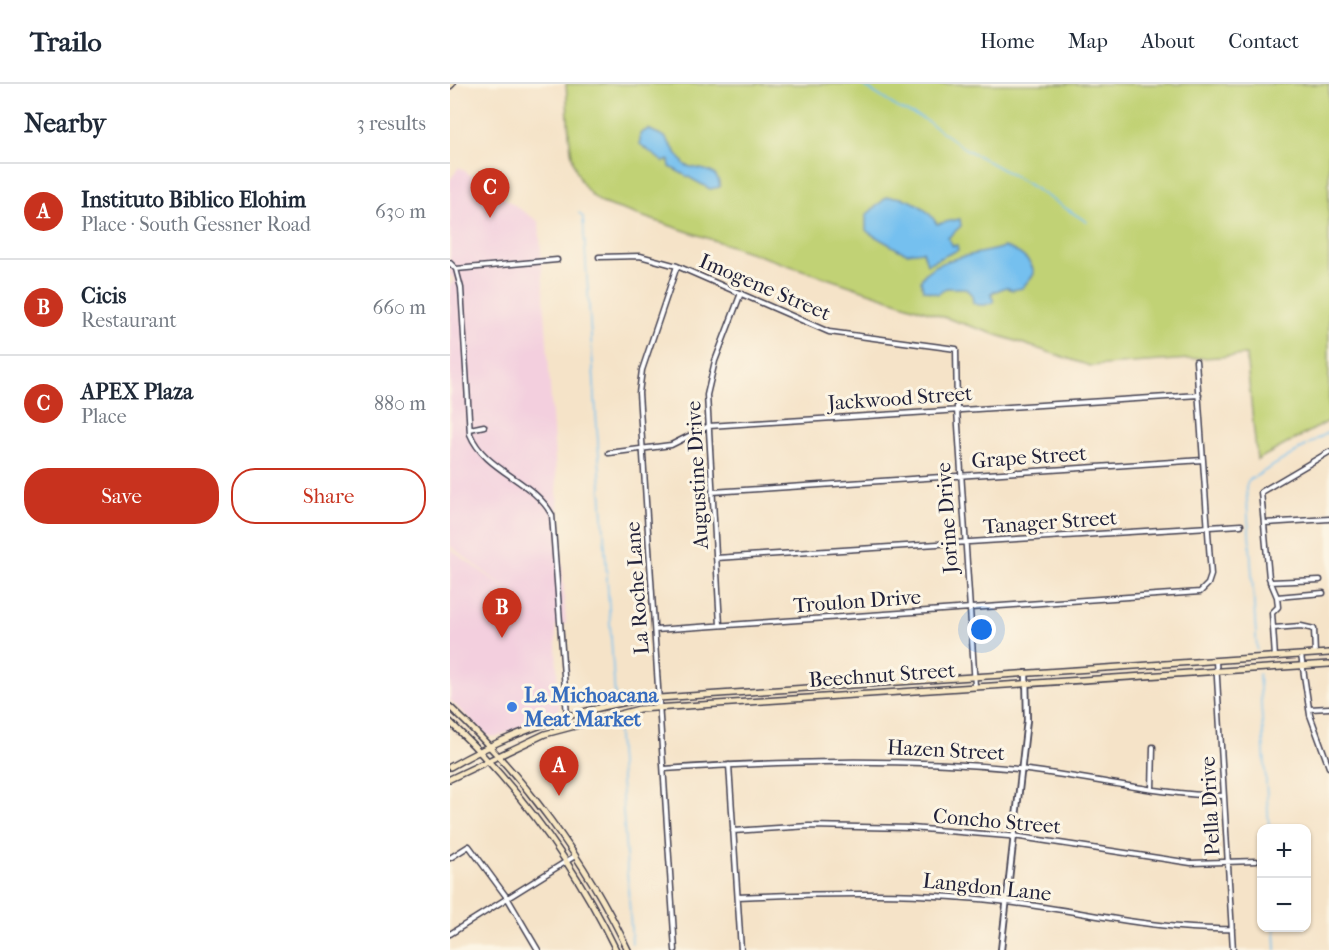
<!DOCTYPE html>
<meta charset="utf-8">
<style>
:root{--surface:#fff;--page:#f6f6f7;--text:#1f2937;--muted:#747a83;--line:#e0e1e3;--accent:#c8321e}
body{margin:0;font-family:"IM FELL French Canon",serif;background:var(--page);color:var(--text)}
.controls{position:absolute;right:18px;bottom:18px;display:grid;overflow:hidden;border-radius:12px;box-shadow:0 2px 4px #0004}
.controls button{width:54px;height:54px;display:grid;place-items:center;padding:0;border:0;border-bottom:2px solid var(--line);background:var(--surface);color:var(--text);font:30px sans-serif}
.you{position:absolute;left:532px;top:546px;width:21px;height:21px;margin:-15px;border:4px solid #fff;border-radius:50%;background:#1a73e8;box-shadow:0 0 0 9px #1a73e833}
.badge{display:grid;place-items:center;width:39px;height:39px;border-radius:50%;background:var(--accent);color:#fff;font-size:20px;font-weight:700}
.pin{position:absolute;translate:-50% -50px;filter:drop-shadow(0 2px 3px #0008)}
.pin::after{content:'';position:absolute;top:32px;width:21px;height:18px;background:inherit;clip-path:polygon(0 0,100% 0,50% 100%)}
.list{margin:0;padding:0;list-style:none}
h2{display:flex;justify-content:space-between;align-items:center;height:78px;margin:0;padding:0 24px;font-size:26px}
h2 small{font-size:20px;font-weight:400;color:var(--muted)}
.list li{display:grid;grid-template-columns:39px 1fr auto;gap:18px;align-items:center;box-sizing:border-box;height:96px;padding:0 24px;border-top:2px solid var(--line)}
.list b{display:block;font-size:22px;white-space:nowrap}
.list p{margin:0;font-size:20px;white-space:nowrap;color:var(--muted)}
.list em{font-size:20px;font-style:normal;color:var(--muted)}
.actions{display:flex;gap:12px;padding:18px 24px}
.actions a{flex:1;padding:14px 0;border:2px solid var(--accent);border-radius:24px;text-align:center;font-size:21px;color:var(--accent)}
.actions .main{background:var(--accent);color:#fff}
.map{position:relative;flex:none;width:879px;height:866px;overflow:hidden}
header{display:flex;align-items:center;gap:36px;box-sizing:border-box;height:84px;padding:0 30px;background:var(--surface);border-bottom:2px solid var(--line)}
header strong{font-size:28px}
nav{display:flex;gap:33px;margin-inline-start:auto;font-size:21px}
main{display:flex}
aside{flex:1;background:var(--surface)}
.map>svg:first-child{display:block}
.built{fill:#f3cfde}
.green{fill:#c1d275;stroke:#727a58;stroke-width:1.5}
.water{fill:#75c0ef;stroke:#4c7195;stroke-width:1.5}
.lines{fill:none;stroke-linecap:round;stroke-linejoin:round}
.stream{stroke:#75c0ef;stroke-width:1.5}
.minor-casing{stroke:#423f50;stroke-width:7}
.tertiary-casing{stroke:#423f50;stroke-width:8}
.secondary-casing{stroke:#423f50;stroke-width:8}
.minor{stroke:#fff;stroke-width:4}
.tertiary{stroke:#fff;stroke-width:4.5}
.secondary{stroke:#f8e7c3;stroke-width:5}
.shop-dot{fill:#3f7fe0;stroke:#fcf5e5;stroke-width:2}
.labels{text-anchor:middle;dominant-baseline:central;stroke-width:6;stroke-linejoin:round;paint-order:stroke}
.street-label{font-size:21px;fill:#22223b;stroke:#fcf5e5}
.shop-label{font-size:21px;font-weight:bold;fill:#366cbe;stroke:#fcf5e5;text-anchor:start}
</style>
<header>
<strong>Trailo</strong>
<nav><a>Home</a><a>Map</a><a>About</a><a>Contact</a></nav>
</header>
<main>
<aside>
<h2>Nearby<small>3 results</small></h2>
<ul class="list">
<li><span class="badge">A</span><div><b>Instituto Biblico Elohim</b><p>Place · South Gessner Road</p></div><em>630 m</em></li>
<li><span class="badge">B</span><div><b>Cicis</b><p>Restaurant</p></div><em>660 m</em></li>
<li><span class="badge">C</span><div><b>APEX Plaza</b><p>Place</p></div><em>880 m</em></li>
</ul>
<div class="actions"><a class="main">Save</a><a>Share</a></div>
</aside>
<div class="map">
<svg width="879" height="866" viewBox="0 0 879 866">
<rect width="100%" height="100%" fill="#fcf5e5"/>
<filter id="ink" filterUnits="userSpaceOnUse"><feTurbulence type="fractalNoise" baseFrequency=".0167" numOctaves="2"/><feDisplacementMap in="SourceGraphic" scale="12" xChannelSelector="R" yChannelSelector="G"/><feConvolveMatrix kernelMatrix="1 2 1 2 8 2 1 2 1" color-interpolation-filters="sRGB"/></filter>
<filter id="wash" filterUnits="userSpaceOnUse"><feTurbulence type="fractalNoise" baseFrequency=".008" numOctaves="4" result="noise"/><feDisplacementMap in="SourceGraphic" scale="24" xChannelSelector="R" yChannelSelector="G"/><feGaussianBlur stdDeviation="1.35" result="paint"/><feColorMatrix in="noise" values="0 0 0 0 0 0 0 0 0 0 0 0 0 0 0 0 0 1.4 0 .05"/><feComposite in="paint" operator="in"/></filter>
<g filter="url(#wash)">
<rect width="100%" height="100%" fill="#f5e3c8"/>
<path class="built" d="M9,83L89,138L116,540L105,541L109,628L46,653L37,652L0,616V465L65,511L0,462V202L5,195L0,191V96Z"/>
<path class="green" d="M116,0H879V337L807,376L796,271L640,282L152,119C113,95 120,41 116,0Z"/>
<path class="water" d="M198,45L215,53L235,81C248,87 268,82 270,103L260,105L220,83L219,76L213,78L190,60V50Z
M437,113C457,111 477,123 487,140L510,135L511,142L498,154L503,162L507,161L508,166L477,180L473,167L457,169L449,166L419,149L416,146V131Z
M554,163C566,166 583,176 584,190L572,204L562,206L556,203L541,209L544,217C537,222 531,223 523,219L522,211L515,204H496L488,210L473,206L471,196C481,173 532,171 554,163Z"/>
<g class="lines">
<path class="stream" d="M411,0L448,24L474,35L514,64L573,97L637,138
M129,129L133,133L165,614
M807,566L796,403L798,397L879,348
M809,590L819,744
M167,637L182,860
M825,844L826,866"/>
</g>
</g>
<g filter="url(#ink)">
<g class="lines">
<g class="minor-casing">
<path id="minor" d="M149,173L190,172L227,182L379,248L506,265L507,326L525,602
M0,179L6,185L11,204L20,350C35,387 83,396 102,431L117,632
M6,185L107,176
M20,345L34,342
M159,369L221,361L259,342L749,311
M262,408L753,376
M815,439L879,435
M266,474L791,441
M820,498L870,496
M827,513L873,509
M270,541L257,311L265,277L291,209
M823,544L851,542L864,545L865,570
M205,546L750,508L758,500L761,491L746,277
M851,571L860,631L879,683
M825,573L822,529L828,523L827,513L819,494L811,408L879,368
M766,577L783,866
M859,625L879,624
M279,681L291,866
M214,685C332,677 449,674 568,685C637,692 705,711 774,712
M702,706L703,663
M283,747L359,742L461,744L570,753L741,779L806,777
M0,774L19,762L58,815L88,866
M288,813C380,809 473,807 565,819C638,828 709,847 782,845
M0,850L125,772
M225,866L189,309L192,286L227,182"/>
</g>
<g class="tertiary-casing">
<path id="tertiary" d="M551,866L577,636L576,589"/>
</g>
<g class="secondary-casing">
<path id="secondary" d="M0,2L2,0
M0,623C73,691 136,776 178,866
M0,638C68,703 125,781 166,866
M0,683C61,648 125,626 194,615L879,569
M0,695L95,650L189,625L879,580"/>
</g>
<use href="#minor" class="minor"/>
<use href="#tertiary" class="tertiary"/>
<use href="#secondary" class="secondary"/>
</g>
</g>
<circle class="shop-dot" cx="62" cy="623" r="6"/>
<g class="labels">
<g class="street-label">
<text transform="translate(315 203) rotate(23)">Imogene Street</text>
<text transform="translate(450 314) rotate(-4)">Jackwood Street</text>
<text transform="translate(579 373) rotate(-4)">Grape Street</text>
<text transform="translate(247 391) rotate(-93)">Augustine Drive</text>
<text transform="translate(497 434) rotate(-94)">Jorine Drive</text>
<text transform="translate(600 438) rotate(-4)">Tanager Street</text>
<text transform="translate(187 504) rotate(-94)">La Roche Lane</text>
<text transform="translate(407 517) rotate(-4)">Troulon Drive</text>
<text transform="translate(432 591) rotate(-4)">Beechnut Street</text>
<text transform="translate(496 666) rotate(3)">Hazen Street</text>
<text transform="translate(760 722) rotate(-93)">Pella Drive</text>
<text transform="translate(547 737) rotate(5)">Concho Street</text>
<text transform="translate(537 803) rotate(6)">Langdon Lane</text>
</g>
<g class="shop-label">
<text x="74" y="611">La Michoacana<tspan x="74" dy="24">Meat Market</tspan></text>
</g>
</g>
</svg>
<div class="controls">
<button>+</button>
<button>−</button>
</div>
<div class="you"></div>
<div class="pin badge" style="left:109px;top:712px">A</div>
<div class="pin badge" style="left:52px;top:554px">B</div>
<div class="pin badge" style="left:40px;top:134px">C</div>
</div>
</main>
